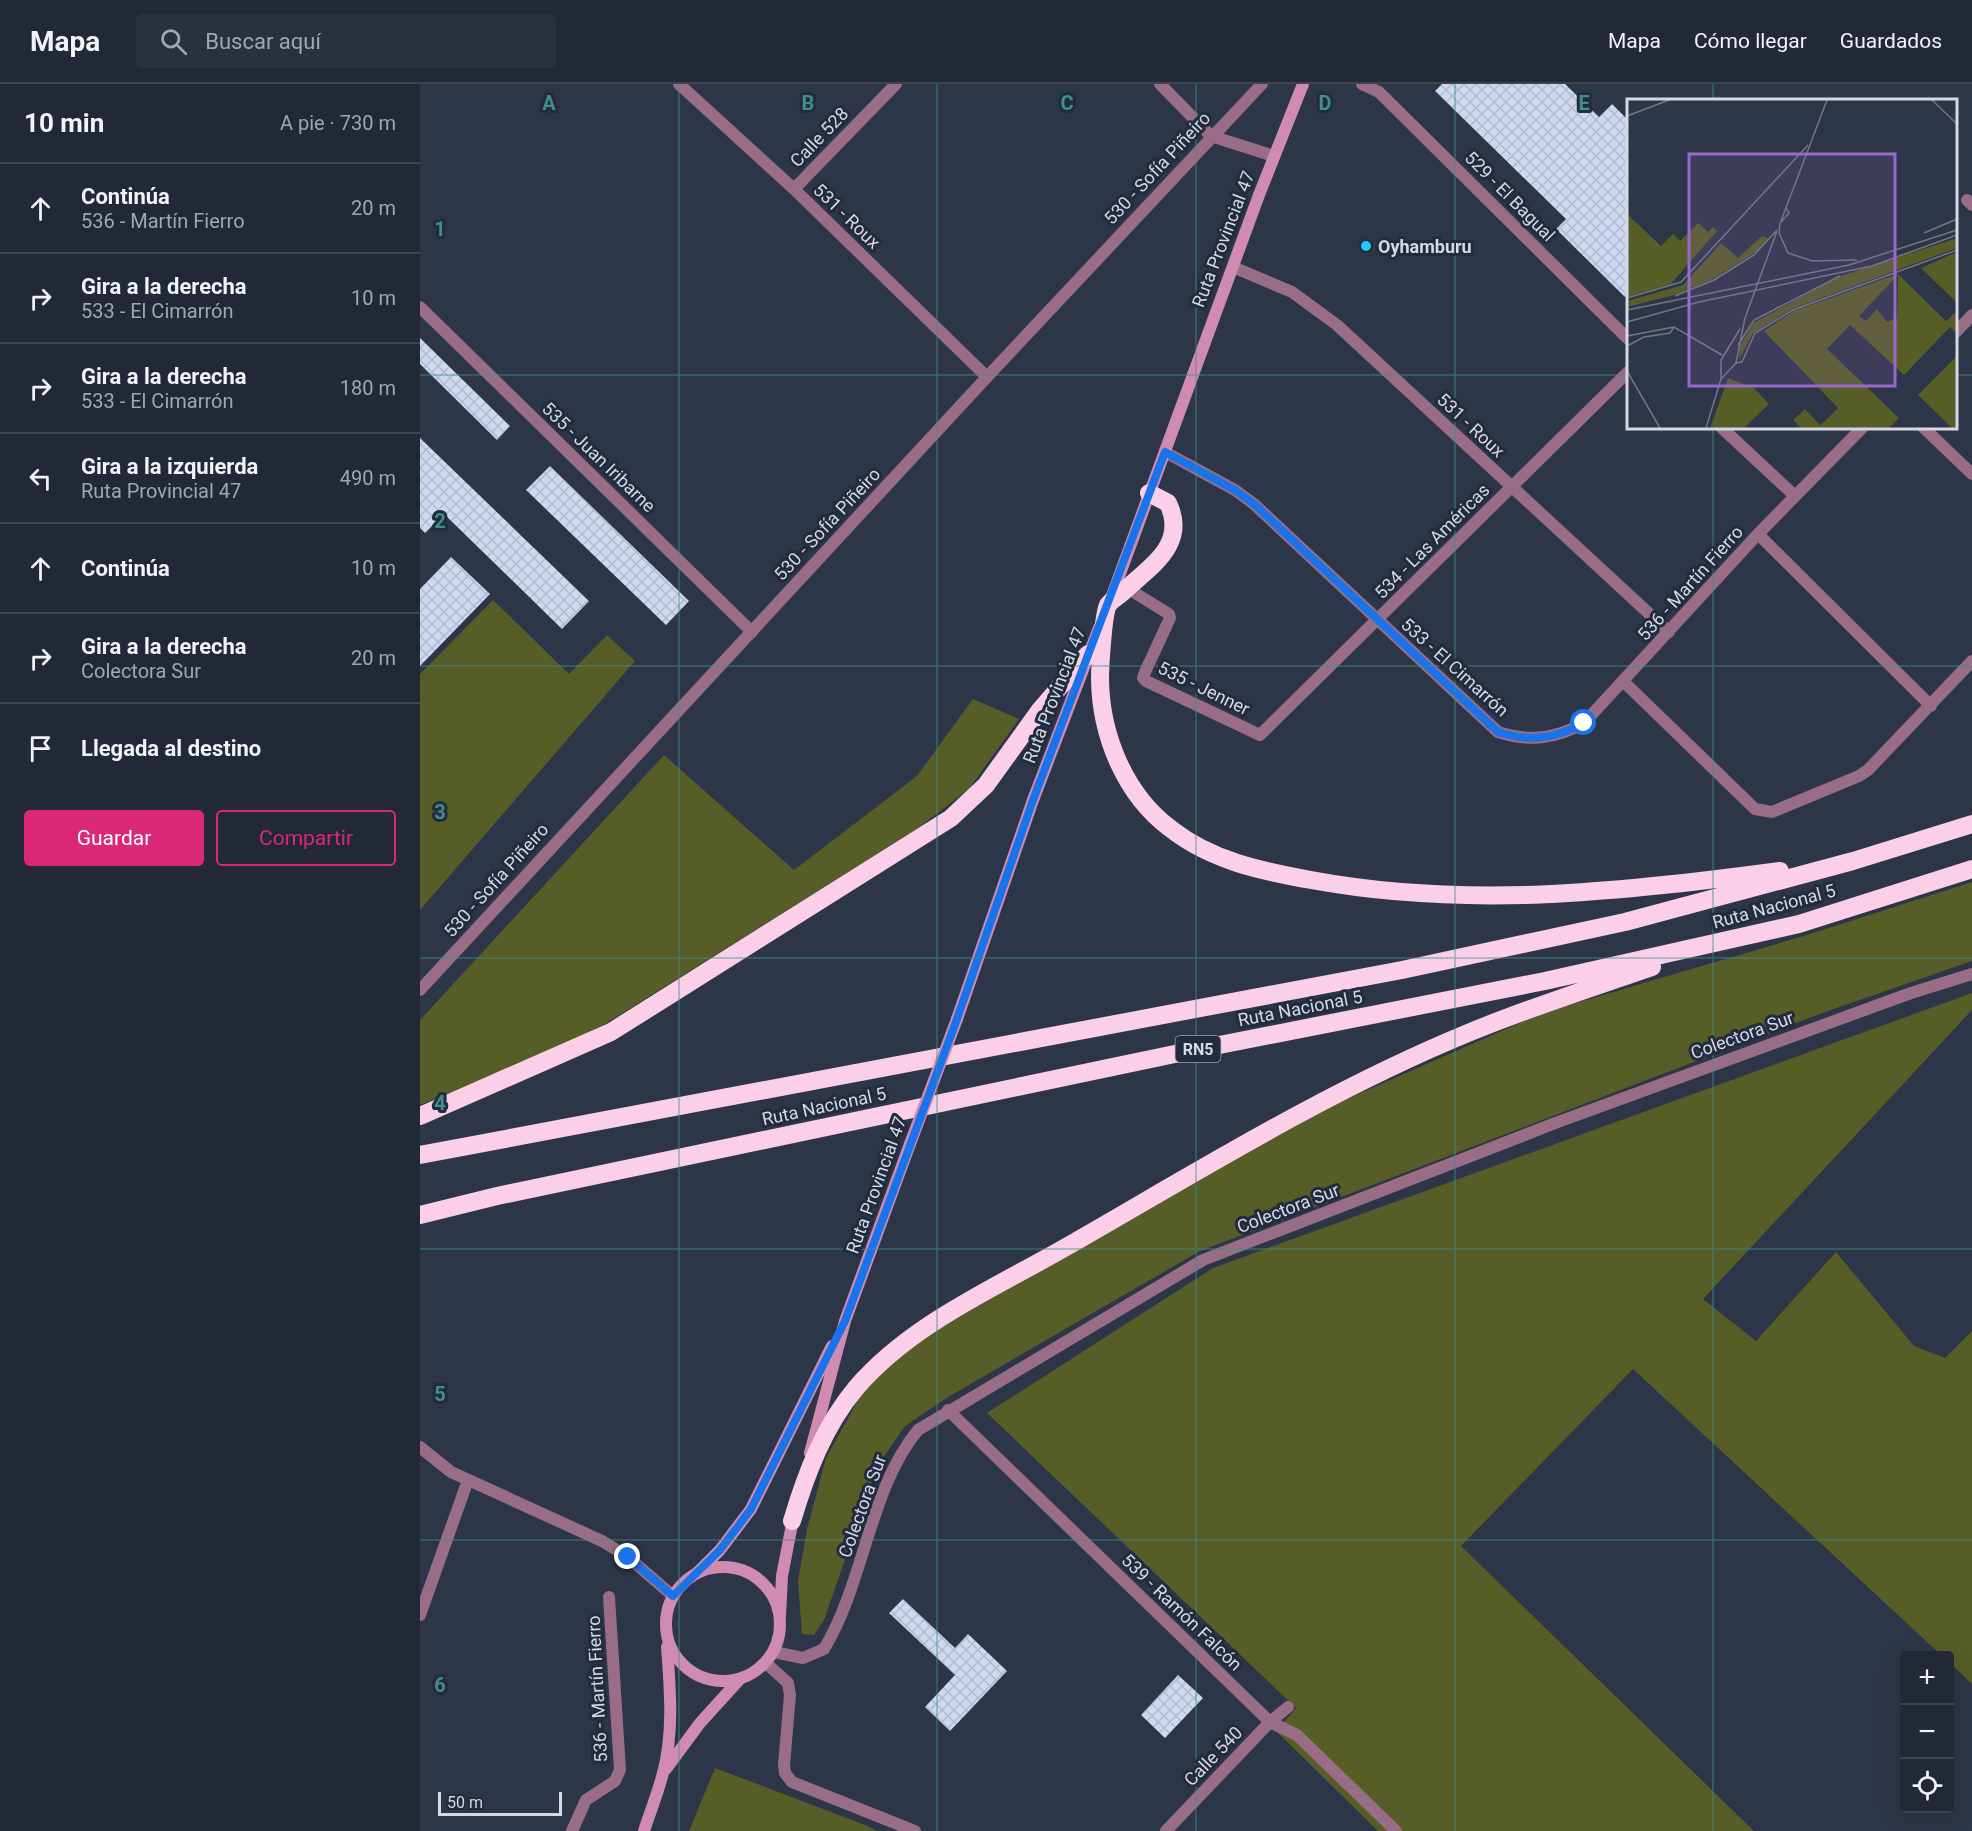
<!DOCTYPE html>
<html lang="es">
<meta charset="utf-8">
<style>
:root{--surface:#222836;--page:#2a303e;--text:#f1f3f6;--muted:#a2a6ad;--line:#3f4451;--accent:#db2777}
body{margin:0;font-family:Roboto,sans-serif;background:var(--page);color:var(--text)}
.controls{position:absolute;right:18px;bottom:18px;display:grid;overflow:hidden;border-radius:6px;box-shadow:0 6px 24px #0002}
.controls button{width:54px;height:54px;display:grid;place-items:center;padding:0;border:0;border-bottom:2px solid var(--line);background:var(--surface);color:var(--text);font:30px sans-serif}
.scale{position:absolute;left:18px;bottom:15px;width:124px;box-sizing:border-box;padding-left:6px;border:3px solid #d4d9e5;border-top:0;font-size:16px;line-height:21px;white-space:nowrap;color:#d4d9e5;-webkit-text-stroke:4px #232b3e;paint-order:stroke}
.stop{position:absolute;width:18px;height:18px;margin:-14px;border:4px solid #1a73e8;border-radius:50%;background:#fff}
.stop.end{background:#1a73e8;border-color:#fff;box-shadow:0 2px 6px #0008}
.list{margin:0;padding:0;list-style:none}
h2{display:flex;justify-content:space-between;align-items:center;height:78px;margin:0;padding:0 24px;font-size:26px}
h2 small{font-size:20px;font-weight:400;color:var(--muted)}
.list li{display:grid;grid-template-columns:39px 1fr auto;gap:18px;align-items:center;box-sizing:border-box;height:90px;padding:0 24px;border-top:2px solid var(--line)}
.list b{display:block;font-size:22px;white-space:nowrap}
.list p{margin:0;font-size:20px;white-space:nowrap;color:var(--muted)}
.list em{font-size:20px;font-style:normal;color:var(--muted)}
.actions{display:flex;gap:12px;padding:18px 24px}
.actions a{flex:1;padding:14px 0;border:2px solid var(--accent);border-radius:6px;text-align:center;font-size:21px;color:var(--accent)}
.actions .main{background:var(--accent);color:#fff}
.icon{flex:none;width:33px;height:33px;fill:none;stroke:currentColor;stroke-width:2;stroke-linecap:round;stroke-linejoin:round}
.map{position:relative;flex:none;width:1552px;height:1747px;overflow:hidden}
header{display:flex;align-items:center;gap:36px;box-sizing:border-box;height:84px;padding:0 30px;background:var(--surface);border-bottom:2px solid var(--line)}
header strong{font-size:28px}
nav{display:flex;gap:33px;margin-inline-start:auto;font-size:21px}
.search{width:420px;height:54px;background:var(--page);display:flex;align-items:center;gap:15px;box-sizing:border-box;padding:0 21px;border-radius:6px;color:var(--muted);font-size:22px}
main{display:flex}
aside{flex:1;background:var(--surface)}
.map>svg:first-child{display:block}
.grass{fill:#575d26}
.building{fill:url(#building-cross-hatch)}
.lines{fill:none;stroke-linecap:round;stroke-linejoin:round}
.minor{stroke:#986d85;stroke-width:12}
.tertiary{stroke:#986d85;stroke-width:12}
.secondary{stroke:#d08bb2;stroke-width:12}
.motorway{stroke:#fbcfe7;stroke-width:18}
.secondary-bridge{stroke:#d08bb2;stroke-width:12}
.route{stroke:#1a73e8;stroke-width:8}
.grid{fill:none;stroke:#408f8c;stroke-width:1.5;stroke-opacity:0.55}
.poi-dot{fill:#1ec9fd;stroke:#232b3e;stroke-width:2}
.labels{text-anchor:middle;dominant-baseline:central;stroke-width:6;stroke-linejoin:round;paint-order:stroke}
.shield{fill:#232b3e;stroke:#9fa5b3;stroke-width:1.5}
.shield-label{font-size:16px;font-weight:bold;fill:#d4d9e5}
.street-label{font-size:18px;fill:#d4d9e5;stroke:#232b3e}
.poi-label{font-size:18px;font-weight:bold;fill:#d4d9e5;stroke:#232b3e;text-anchor:start}
.inset-road{fill:none;stroke:#707787;stroke-width:1.5}
.view{fill:#9a69cc;fill-opacity:0.15;stroke:#9a69cc;stroke-width:3}
.inset-edge{fill:none;stroke:#d4d9e5;stroke-width:3}
.grid-label{font-size:20px;text-anchor:middle;font-weight:bold;fill:#408f8c;stroke:#232b3e;stroke-width:6;stroke-linejoin:round;paint-order:stroke}
</style>
<header>
<strong>Mapa</strong>
<div class="search"><svg class="icon" aria-label="search" viewBox="0 0 24 24"><circle cx="10" cy="10" r="6"/><path d="M15 15l6 6"/></svg>Buscar aquí</div>
<nav><a>Mapa</a><a>Cómo llegar</a><a>Guardados</a></nav>
</header>
<main>
<aside>
<h2>10 min<small>A pie · 730 m</small></h2>
<ul class="list">
<li><svg class="icon" aria-label="ahead" viewBox="0 0 24 24"><path d="M12 20V5M6 11l6-6 6 6"/></svg><div><b>Continúa</b><p>536 - Martín Fierro</p></div><em>20 m</em></li>
<li><svg class="icon" aria-label="right" viewBox="0 0 24 24"><path d="M7 20v-9h11M14 6l5 5-5 5"/></svg><div><b>Gira a la derecha</b><p>533 - El Cimarrón</p></div><em>10 m</em></li>
<li><svg class="icon" aria-label="right" viewBox="0 0 24 24"><path d="M7 20v-9h11M14 6l5 5-5 5"/></svg><div><b>Gira a la derecha</b><p>533 - El Cimarrón</p></div><em>180 m</em></li>
<li><svg class="icon" aria-label="left" viewBox="0 0 24 24"><path d="M17 20v-9H6M10 6l-5 5 5 5"/></svg><div><b>Gira a la izquierda</b><p>Ruta Provincial 47</p></div><em>490 m</em></li>
<li><svg class="icon" aria-label="ahead" viewBox="0 0 24 24"><path d="M12 20V5M6 11l6-6 6 6"/></svg><div><b>Continúa</b></div><em>10 m</em></li>
<li><svg class="icon" aria-label="right" viewBox="0 0 24 24"><path d="M7 20v-9h11M14 6l5 5-5 5"/></svg><div><b>Gira a la derecha</b><p>Colectora Sur</p></div><em>20 m</em></li>
<li><svg class="icon" aria-label="arrive" viewBox="0 0 24 24"><path d="M6 21V4h12l-3 4 3 4H6"/></svg><div><b>Llegada al destino</b></div></li>
</ul>
<div class="actions"><a class="main">Guardar</a><a>Compartir</a></div>
</aside>
<div class="map">
<svg width="1552" height="1747" viewBox="0 0 1552 1747">
<defs>
<pattern id="building-cross-hatch" width="8" height="8" patternUnits="userSpaceOnUse" patternTransform="scale(1.5)"><rect width="8" height="8" fill="#ced8f1"/><path d="M0 0l8 8M0 8l8-8" fill="none" stroke="#b2bacf"/></pattern>
</defs>
<rect width="100%" height="100%" fill="#2d3548"/>
<path class="grass" d="M73,516L149,590L187,551L215,577L0,826V590Z
M553,615L599,635L549,705L498,744L185,940L119,973L0,1021V936L244,671L374,786L497,692Z
M1552,798V877L1402,929L780,1167L528,1313L485,1342L458,1381L404,1536L394,1551L382,1550L378,1497L387,1445L406,1374L443,1307L484,1267L515,1247L893,1030L1125,928L1387,851Z
M1552,909V926L1283,1215L1336,1257L1416,1168L1494,1262L1525,1274L1552,1247V1600L1530,1579V1572L1521,1571L1213,1285L1041,1462L1334,1747H958L856,1647L876,1624L567,1329L793,1184Z
M295,1684L445,1741L458,1747H269Z"/>
<path class="building" d="M1022,0H1145L1179,33L1192,20L1208,36V209L1205,213L1136,145L1146,135L1015,7Z
M0,254L90,342L77,356L0,280Z
M0,354L169,517L142,545L24,430L5,449L0,444Z
M130,382L269,517L246,541L106,406Z
M31,473L70,510L0,582V505Z
M483,1515L535,1564L548,1550L587,1587L530,1647L505,1623L535,1591L469,1529Z
M758,1591L783,1614L745,1654L721,1631Z"/>
<g class="lines">
<path class="minor" d="M259,0L374,105L567,293
M740,0L791,52L854,72
M942,0L959,8L1208,255
M374,105L476,0
M1547,116L1552,121
M813,183L872,208L917,241L1249,548
M0,223L332,548
M1536,248L1552,231
M1302,344L1375,412
M1504,344L1552,390
M745,368L815,406L834,420L1078,648C1109,658 1135,655 1164,639L1338,450L1442,344
M1338,450L1511,622
M707,504L749,530L750,534L725,588L723,594L726,597L840,651L1208,288
M1204,598L1335,725L1352,728L1439,692L1448,686L1552,577
M528,1326L850,1638L877,1651L976,1747
M0,1531L48,1396
M346,1579L368,1599L370,1611L364,1681L365,1689L372,1698L495,1747
M152,1747L166,1716L195,1697L200,1686L189,1513
M746,1747L850,1638L868,1623"/>
<path class="tertiary" d="M0,906L567,293L842,0
M0,1363L31,1388L182,1457L208,1473L253,1512
M354,1568L383,1574L404,1565C445,1497 449,1405 498,1346L783,1176L1138,1038L1491,909L1552,890"/>
<path class="secondary" d="M690,517L839,111L883,0
M537,935L613,716L679,544
M390,1369L425,1237L490,1060
M246 1540a57 57 0 1 1 114 0a57 57 0 1 1-114 0Z
M278,1488L300,1466L331,1425L412,1262
M360,1532L362,1492L374,1430
M246,1685L280,1639L320,1595
M224,1747C230,1728 238,1709 243,1689C254,1648 250,1604 247,1563"/>
<path class="motorway" d="M729,409L748,419C768,461 730,482 703,508C699,512 691,516 688,521C683,531 680,583 680,596C681,652 705,711 751,745C792,777 841,787 891,796C1048,825 1203,808 1360,787
M0,1032L191,948L531,734L566,701L620,626L668,570
M0,1071L982,886L1205,838L1433,777L1552,740
M0,1131L77,1112L769,967L1125,897L1379,840L1552,785
M372,1437C386,1390 404,1342 436,1304C491,1240 573,1205 646,1163C777,1088 907,1007 1048,949C1108,924 1171,904 1232,883"/>
<path class="secondary-bridge" d="M490,1060L537,935"/>
</g>
<g class="lines">
<path class="route" d="M208,1473L253,1512L300,1466L331,1425L425,1237L537,935L613,716L745,368L815,406L834,420L1078,648C1109,658 1135,655 1164,639"/>
</g>
<path class="grid" d="M259,0V1747M517,0V1747M776,0V1747M1035,0V1747M1293,0V16M0,291H1208M1536,291H1552M1293,344V1747M0,582H1552M0,874H1552M0,1165H1552M0,1456H1552"/>
<circle class="poi-dot" cx="946" cy="162" r="6"/>
<g class="labels">
<rect class="shield" x="755.5" y="952" width="45" height="26" rx="4.5"/>
<g class="shield-label">
<text x="778" y="965">RN5</text>
</g>
<g class="street-label">
<text transform="translate(399 53) rotate(-46)">Calle 528</text>
<text transform="translate(737 84) rotate(-47)">530 - Sofía Piñeiro</text>
<text transform="translate(1090 112) rotate(45)">529 - El Bagual</text>
<text transform="translate(427 132) rotate(44)">531 - Roux</text>
<text transform="translate(803 155) rotate(-69)">Ruta Provincial 47</text>
<text transform="translate(1051 341) rotate(43)">531 - Roux</text>
<text transform="translate(179 373) rotate(44)">535 - Juan Iribarne</text>
<text transform="translate(407 440) rotate(-47)">530 - Sofía Piñeiro</text>
<text transform="translate(1012 457) rotate(-45)">534 - Las Américas</text>
<text transform="translate(1270 499) rotate(-48)">536 - Martín Fierro</text>
<text transform="translate(1035 583) rotate(42)">533 - El Cimarrón</text>
<text transform="translate(784 604) rotate(26)">535 - Jenner</text>
<text transform="translate(634 611) rotate(-69)">Ruta Provincial 47</text>
<text transform="translate(76 796) rotate(-48)">530 - Sofía Piñeiro</text>
<text transform="translate(1354 822) rotate(-15)">Ruta Nacional 5</text>
<text transform="translate(880 924) rotate(-11)">Ruta Nacional 5</text>
<text transform="translate(1322 951) rotate(-20)">Colectora Sur</text>
<text transform="translate(404 1022) rotate(-12)">Ruta Nacional 5</text>
<text transform="translate(456 1101) rotate(-70)">Ruta Provincial 47</text>
<text transform="translate(868 1124) rotate(-21)">Colectora Sur</text>
<text transform="translate(442 1422) rotate(-70)">Colectora Sur</text>
<text transform="translate(762 1528) rotate(44)">539 - Ramón Falcón</text>
<text transform="translate(177 1605) rotate(-93)">536 - Martín Fierro</text>
<text transform="translate(793 1672) rotate(-46)">Calle 540</text>
</g>
<g class="poi-label">
<text x="958" y="162">Oyhamburu</text>
</g>
</g>
<g transform="translate(1207 15)">
<rect width="330" height="330" fill="#2d3548"/>
<path d="M1,116L34,147L46,135L53,142L71,124L81,133L86,128L90,132L44,185L0,198ZM135,137L141,139L135,149L86,180L48,196L0,208V202L56,186L94,144L111,159ZM330,139V149L165,210L126,234L112,261L113,247L126,224L211,178ZM330,153V204L294,169ZM271,175L319,222L330,212V234L323,228L277,276L223,226L200,250L272,319L262,329H191L211,309L137,232L167,212ZM271,176L270,219L260,223L250,210L239,222L232,217ZM330,257V329H325L291,296ZM101,279L127,289L142,305L117,329H83Z" fill="#575d26" fill-rule="evenodd"/>
<path d="M178,310L194,327L191,329H174L166,321Z" fill="#575d26"/>
<path class="inset-road" d="M305,1L330,25M0,17L42,1M159,109L162,114L153,124L152,134L161,154L185,162L230,161M154,122L200,1M297,134L330,120M48,197L87,181L127,156L150,131M0,199L54,183L181,46M0,211L222,166L330,131M0,223L72,203L245,167L330,136M0,237L47,228M111,246L127,221L213,177M0,247L17,238L43,234L47,228L95,256M94,261L113,230M109,264L115,263L128,234L166,211L330,151M0,272L33,329M94,280L109,264L118,219L150,132M79,329L94,280V261"/>
<path class="view" d="M62,55H268V287H62Z"/>
<rect width="330" height="330" class="inset-edge"/>
</g>
<g class="grid-label">
<text x="129" y="26">A</text>
<text x="388" y="26">B</text>
<text x="647" y="26">C</text>
<text x="905" y="26">D</text>
<text x="1164" y="26">E</text>
<text x="20" y="152">1</text>
<text x="20" y="444">2</text>
<text x="20" y="735">3</text>
<text x="20" y="1026">4</text>
<text x="20" y="1317">5</text>
<text x="20" y="1608">6</text>
</g>
</svg>
<div class="controls">
<button>+</button>
<button>−</button>
<button><svg class="icon" aria-label="locate" viewBox="0 0 24 24"><circle cx="12" cy="12" r="6"/><path d="M12 2v4M12 18v4M2 12h4M18 12h4"/></svg></button>
</div>
<div class="scale">50 m</div>
<div class="stop" style="left:1164px;top:639px"></div>
<div class="stop end" style="left:208px;top:1473px"></div>
</div>
</main>
